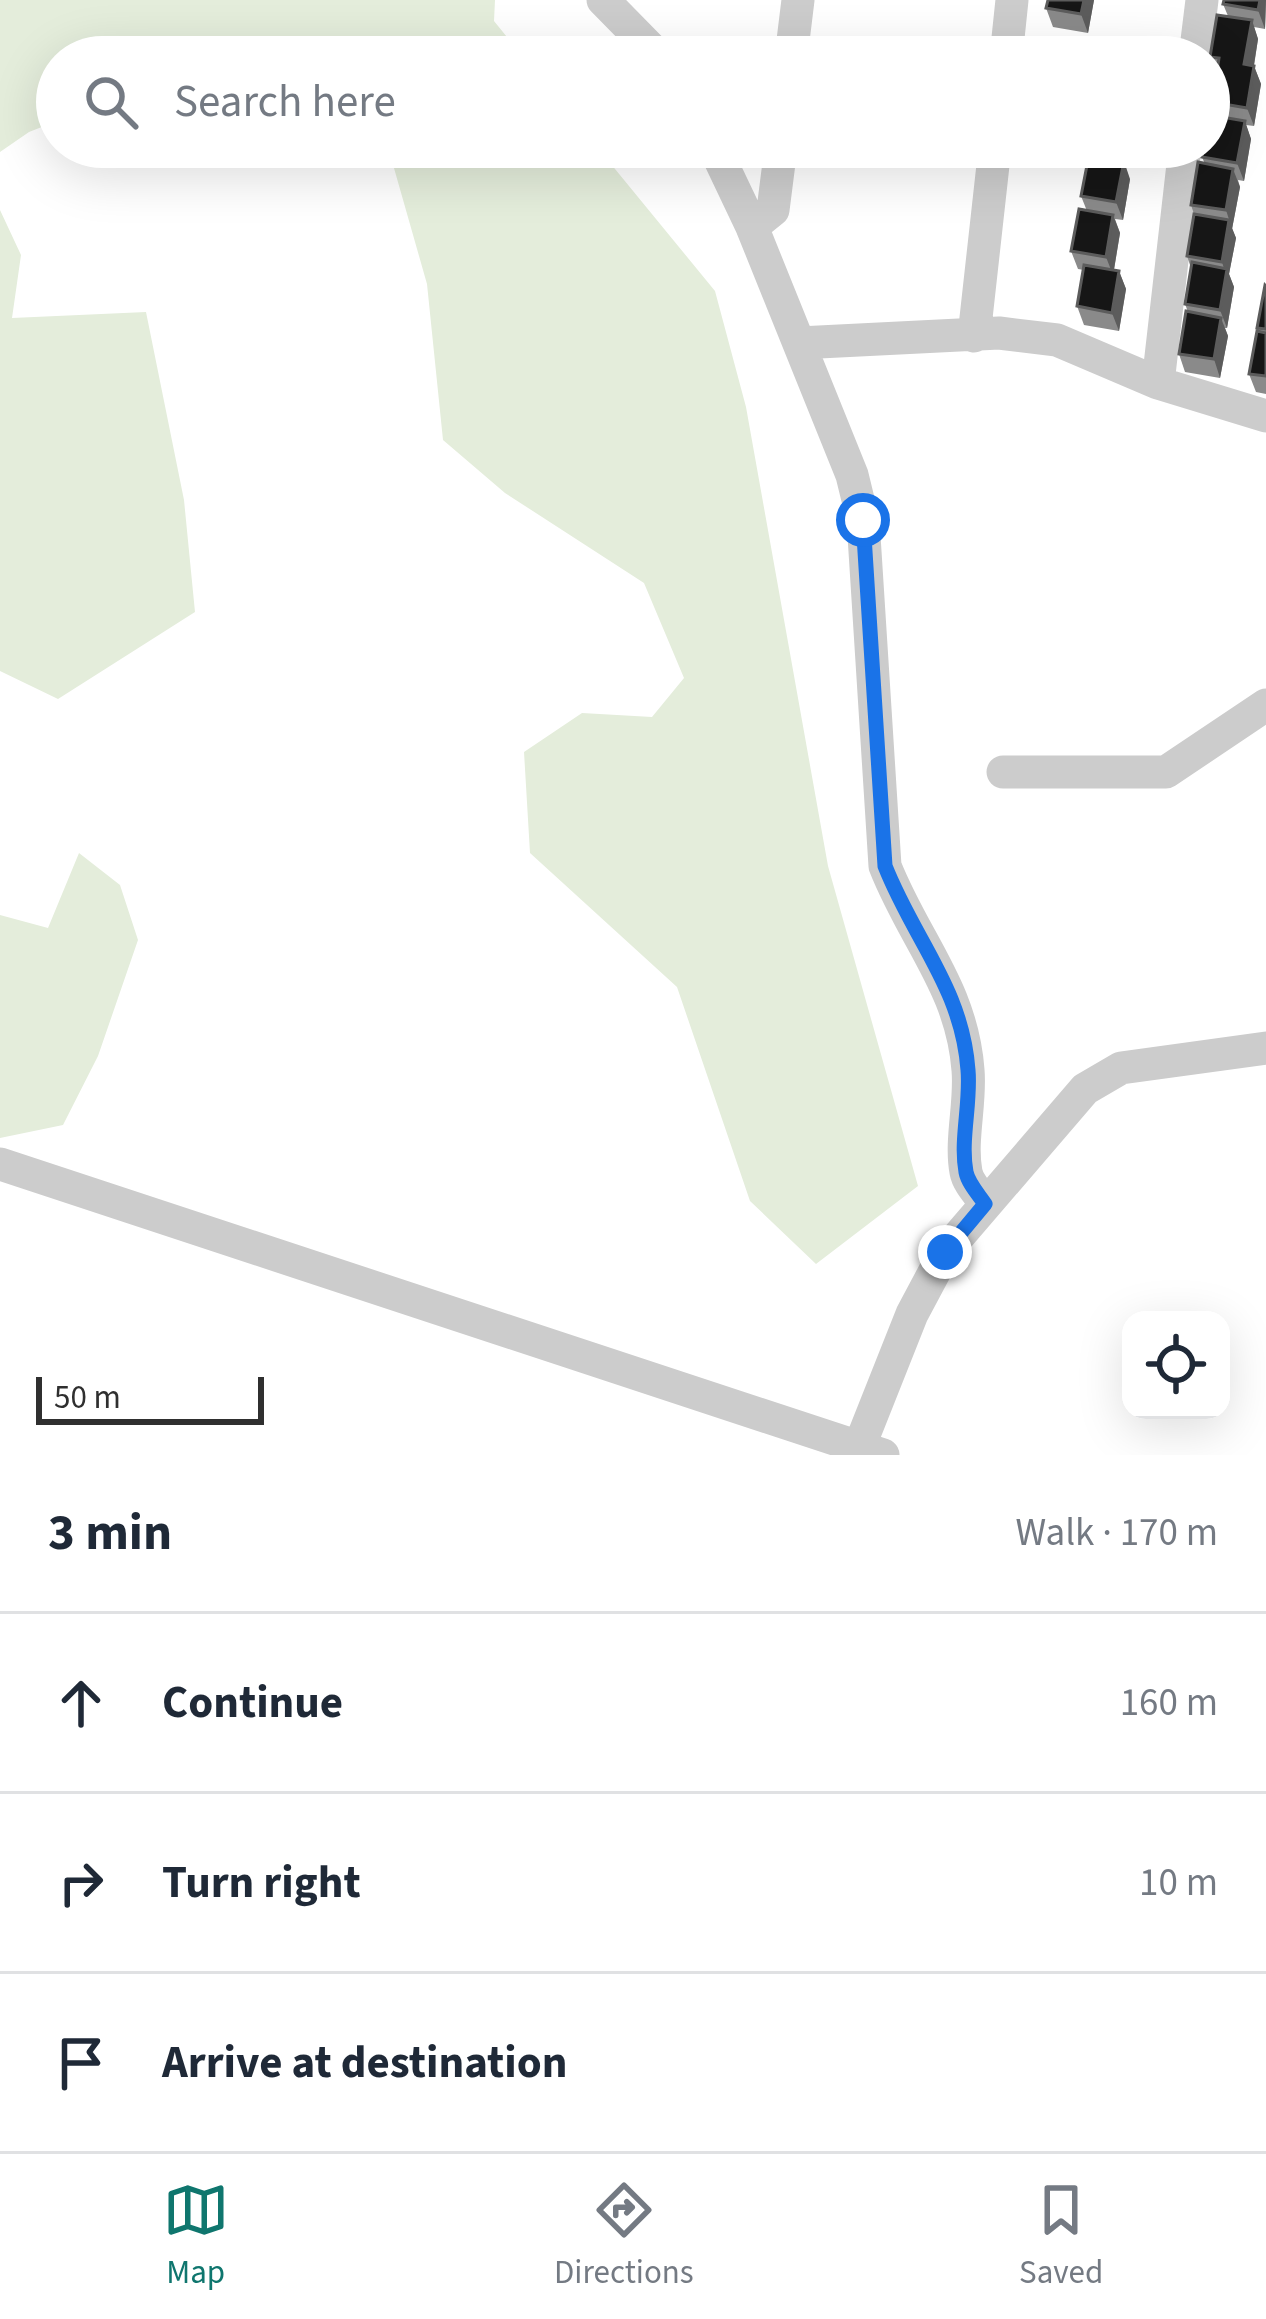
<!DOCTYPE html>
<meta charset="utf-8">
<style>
:root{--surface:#fff;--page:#f6f6f7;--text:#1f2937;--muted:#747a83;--line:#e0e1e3;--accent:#0f766e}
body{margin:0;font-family:"Source Sans 3",sans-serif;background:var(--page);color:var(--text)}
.controls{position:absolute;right:36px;bottom:36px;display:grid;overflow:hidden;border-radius:24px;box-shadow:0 12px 48px #0002}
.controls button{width:108px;height:108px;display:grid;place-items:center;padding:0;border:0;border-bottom:3px solid var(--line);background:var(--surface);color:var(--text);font:60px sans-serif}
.scale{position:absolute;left:36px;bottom:30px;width:228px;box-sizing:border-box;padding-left:12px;border:6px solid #2f2f2f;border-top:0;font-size:33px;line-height:42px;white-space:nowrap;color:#2f2f2f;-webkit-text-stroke:9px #fff;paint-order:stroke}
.stop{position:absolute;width:36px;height:36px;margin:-27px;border:9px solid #1a73e8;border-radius:50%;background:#fff}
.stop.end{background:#1a73e8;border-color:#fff;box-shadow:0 3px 12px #0008}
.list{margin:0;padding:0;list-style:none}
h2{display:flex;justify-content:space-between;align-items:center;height:156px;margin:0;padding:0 48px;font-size:51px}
h2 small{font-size:39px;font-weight:400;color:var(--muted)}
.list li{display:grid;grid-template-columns:78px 1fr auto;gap:36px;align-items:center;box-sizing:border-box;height:180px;padding:0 48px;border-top:3px solid var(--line)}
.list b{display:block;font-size:45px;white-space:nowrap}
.list em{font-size:39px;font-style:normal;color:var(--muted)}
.icon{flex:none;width:66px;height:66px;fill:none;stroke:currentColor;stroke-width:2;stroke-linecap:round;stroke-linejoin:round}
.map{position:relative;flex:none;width:1266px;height:1455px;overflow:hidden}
.search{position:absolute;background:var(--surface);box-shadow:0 12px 48px #0002;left:36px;right:36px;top:36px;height:132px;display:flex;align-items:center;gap:30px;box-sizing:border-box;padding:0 42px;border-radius:66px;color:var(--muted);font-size:45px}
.sheet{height:696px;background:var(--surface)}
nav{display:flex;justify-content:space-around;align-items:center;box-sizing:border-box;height:168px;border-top:3px solid var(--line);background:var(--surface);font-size:33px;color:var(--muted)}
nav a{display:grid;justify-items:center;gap:6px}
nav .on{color:var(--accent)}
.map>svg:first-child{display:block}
.green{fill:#e4eddb}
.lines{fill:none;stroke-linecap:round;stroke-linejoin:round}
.minor{stroke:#ccc;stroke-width:33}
.wall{fill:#8a8a8a}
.shaded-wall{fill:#5c5c5c}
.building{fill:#161616;stroke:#5c5c5c;stroke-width:3}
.route{stroke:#1a73e8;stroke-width:15}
</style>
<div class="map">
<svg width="1266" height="1455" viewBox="0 0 1266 1455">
<rect width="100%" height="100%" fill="#fff"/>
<path class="green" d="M0,0H495L494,21L523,57H57V121L29,132L0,152Z
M388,147H597L715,291L746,407L828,866L918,1186L816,1264L750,1201L677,987L530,853L524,752L582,713L652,717L684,678L644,583L505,493L443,440L427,284Z
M0,210L21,255L12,318L146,312L184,500L195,612L58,699L0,671Z
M79,853L120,885L138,940L98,1056L63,1125L0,1138V915L48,928Z"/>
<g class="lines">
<path class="minor" d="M603,0L659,57
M791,57L798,0
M1006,57L1012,0
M1195,57L1202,0
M714,147L752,227L852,475L863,520L885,866C914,940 962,988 968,1070C971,1103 960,1140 966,1172C968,1183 979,1194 985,1203
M752,227L773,210L781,147
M974,336L995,147
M799,343L999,333L1057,340L1158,383L1266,416
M1158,383L1185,147
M1003,772H1166L1266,705
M0,1164L883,1455
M856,1455L912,1314L945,1252L1085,1089L1121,1068L1266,1048"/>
</g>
<path class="wall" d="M1048,0H1094L1088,33L1053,27L1046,8Z
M1266,0L1265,29L1254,27L1258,39L1254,66L1261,84L1254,126L1246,125L1251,139L1244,181L1238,180L1240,187L1232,229L1236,238L1229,274L1234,287L1227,328H1225L1228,336L1220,378L1185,372L1179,354L1188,312L1185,304L1191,268L1187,256L1194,214L1191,205L1205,164L1202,157L1217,116L1212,102L1217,75L1210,57L1228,16L1223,4Z
M1130,179L1123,220L1115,219L1120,233L1114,270L1119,271L1126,289L1119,331L1084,325L1077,306L1084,270L1078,269L1071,251L1087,211L1081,196Z
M1266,286V394L1256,392L1249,374L1259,332L1257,328Z"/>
<path class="shaded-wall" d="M1084,0H1094L1088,33L1081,14Z
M1260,0H1266L1265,29L1258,10Z
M1252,20L1258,39L1251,83L1244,64Z
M1254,66L1261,84L1254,126L1247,108Z
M1245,121L1251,139L1244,181L1237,163Z
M1124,161L1130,179L1123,220L1116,202Z
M1233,169L1240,187L1232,229L1226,210Z
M1113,215L1120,233L1113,275L1106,257Z
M1229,220L1236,238L1229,274L1234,287L1227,328L1220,310L1226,275L1222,262Z
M1119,271L1126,289L1119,331L1112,313Z
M1221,318L1228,336L1220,378L1214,359Z"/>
<path class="building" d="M1048,0H1084L1081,14L1046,8Z
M1224,0H1260L1258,10L1223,4Z
M1217,15L1252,20L1244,64L1254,66L1247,108L1212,102L1219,58L1210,57Z
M1210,115L1245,121L1237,163L1202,157L1204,147H1209Z
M1089,155L1124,161L1116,202L1081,196Z
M1198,162L1233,169L1226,210L1191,205Z
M1079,209L1113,215L1106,257L1071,251Z
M1194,214L1229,220L1222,262L1187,256Z
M1192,262L1227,269L1220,310L1185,304Z
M1084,265L1119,271L1112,313L1077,306Z
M1265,285L1266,286V329L1257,328Z
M1186,311L1221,318L1214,359L1179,354Z
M1257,331L1266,333V376L1249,374Z"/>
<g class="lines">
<path class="route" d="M863,520L885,866C914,940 962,988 968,1070C971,1103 960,1140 966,1172C968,1183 979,1195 985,1204L945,1252"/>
</g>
</svg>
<div class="controls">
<button><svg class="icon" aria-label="locate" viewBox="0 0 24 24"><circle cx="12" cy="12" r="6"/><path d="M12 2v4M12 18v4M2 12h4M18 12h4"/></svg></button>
</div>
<div class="scale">50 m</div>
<div class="stop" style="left:863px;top:520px"></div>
<div class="stop end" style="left:945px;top:1252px"></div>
<div class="search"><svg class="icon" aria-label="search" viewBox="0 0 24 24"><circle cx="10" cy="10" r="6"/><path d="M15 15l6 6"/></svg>Search here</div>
</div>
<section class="sheet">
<h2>3 min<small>Walk · 170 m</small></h2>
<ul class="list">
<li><svg class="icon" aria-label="ahead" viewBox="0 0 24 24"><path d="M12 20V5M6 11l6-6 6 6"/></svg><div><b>Continue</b></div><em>160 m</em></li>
<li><svg class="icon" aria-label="right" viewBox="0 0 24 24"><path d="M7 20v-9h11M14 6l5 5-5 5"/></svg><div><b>Turn right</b></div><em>10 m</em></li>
<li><svg class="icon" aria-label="arrive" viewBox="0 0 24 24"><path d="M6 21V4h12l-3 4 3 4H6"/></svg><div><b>Arrive at destination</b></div></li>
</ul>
</section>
<nav>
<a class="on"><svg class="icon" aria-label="map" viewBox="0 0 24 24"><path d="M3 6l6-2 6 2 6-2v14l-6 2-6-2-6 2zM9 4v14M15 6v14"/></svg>Map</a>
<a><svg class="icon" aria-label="directions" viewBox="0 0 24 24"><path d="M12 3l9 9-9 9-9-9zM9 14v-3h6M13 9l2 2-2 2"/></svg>Directions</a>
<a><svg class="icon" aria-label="saved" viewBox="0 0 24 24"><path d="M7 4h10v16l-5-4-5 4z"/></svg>Saved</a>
</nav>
